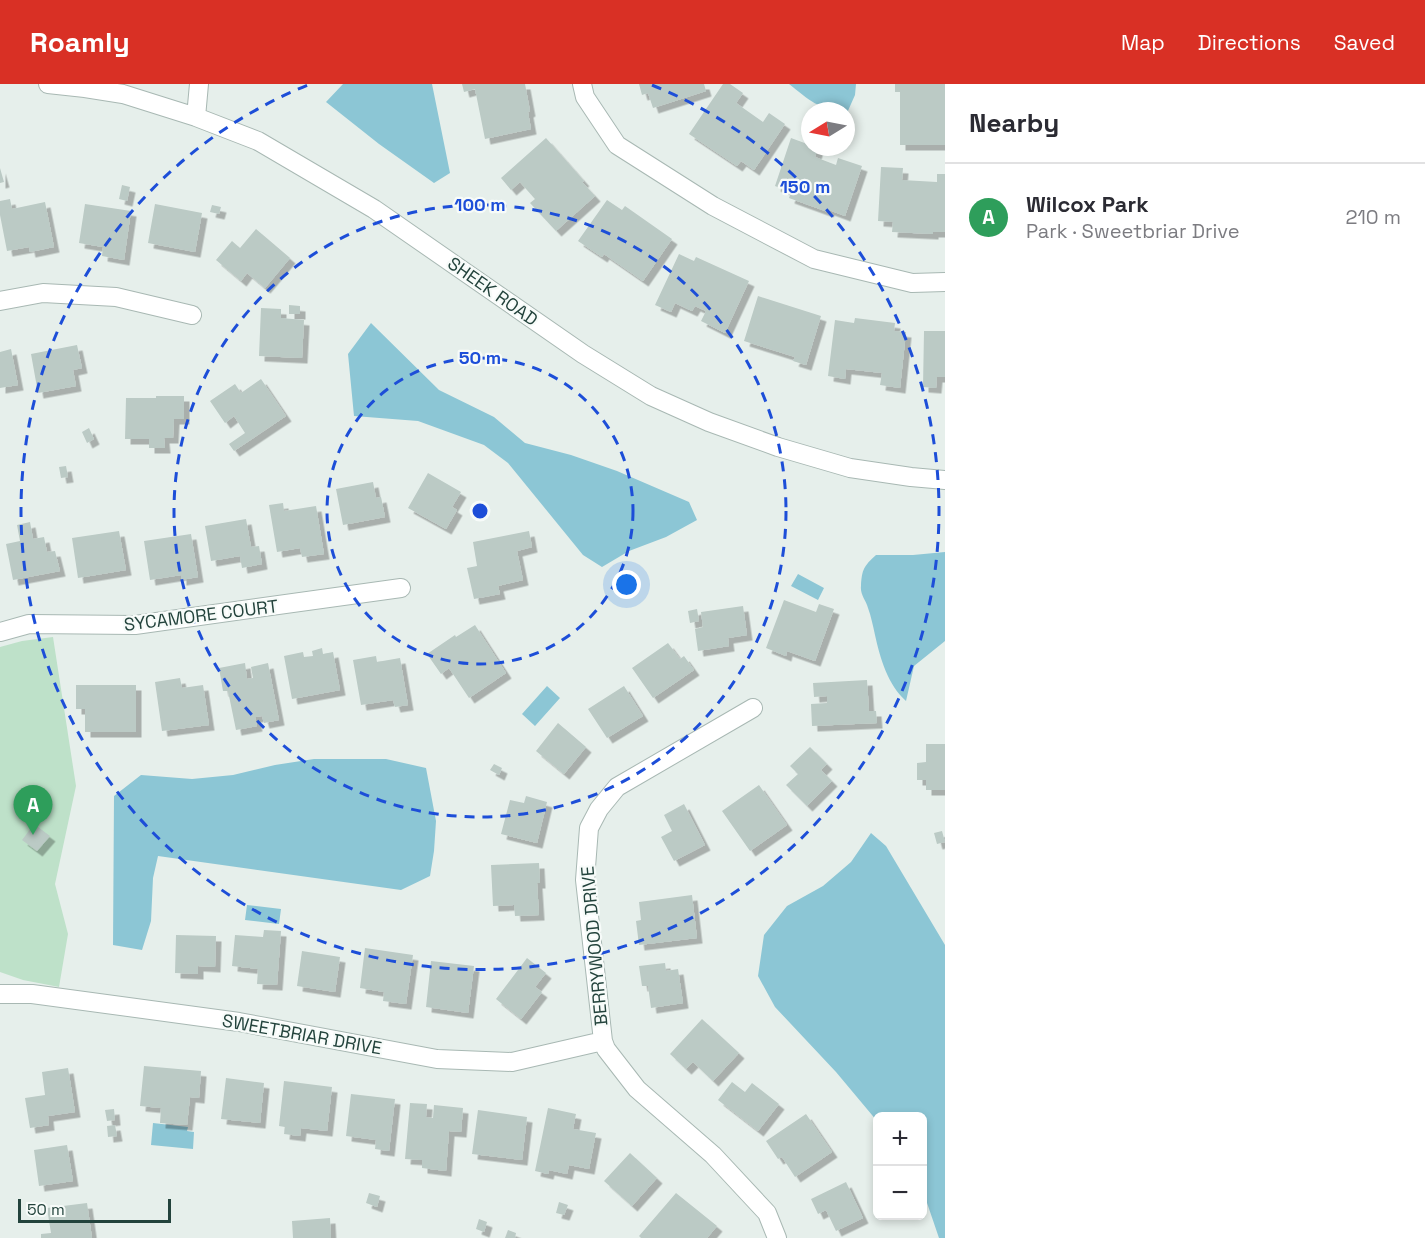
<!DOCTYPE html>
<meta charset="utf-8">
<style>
:root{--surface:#fff;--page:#f2f2f3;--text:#2b2b33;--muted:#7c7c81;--line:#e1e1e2;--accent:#d93025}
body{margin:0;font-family:"Space Grotesk",sans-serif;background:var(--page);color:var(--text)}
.controls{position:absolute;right:18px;bottom:18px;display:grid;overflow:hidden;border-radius:9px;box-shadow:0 3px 9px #0003}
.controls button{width:54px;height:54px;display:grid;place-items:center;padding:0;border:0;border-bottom:2px solid var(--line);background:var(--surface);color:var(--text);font:30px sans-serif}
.compass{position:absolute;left:801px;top:18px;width:54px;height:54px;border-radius:50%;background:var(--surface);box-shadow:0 3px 9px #0003;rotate:260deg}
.scale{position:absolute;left:18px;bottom:15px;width:153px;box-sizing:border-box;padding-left:6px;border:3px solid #23433c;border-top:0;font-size:16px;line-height:21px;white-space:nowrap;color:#23433c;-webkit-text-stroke:4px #f7fbf9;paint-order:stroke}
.you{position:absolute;left:627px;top:501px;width:21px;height:21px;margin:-15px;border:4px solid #fff;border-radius:50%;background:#1a73e8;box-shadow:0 0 0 9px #1a73e833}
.badge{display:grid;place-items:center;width:39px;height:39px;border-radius:50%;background:var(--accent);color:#fff;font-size:20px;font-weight:700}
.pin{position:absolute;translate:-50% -50px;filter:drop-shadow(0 2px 3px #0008)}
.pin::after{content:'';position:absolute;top:32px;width:21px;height:18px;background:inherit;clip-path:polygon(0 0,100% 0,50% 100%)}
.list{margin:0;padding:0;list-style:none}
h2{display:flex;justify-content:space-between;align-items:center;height:78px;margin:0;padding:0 24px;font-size:26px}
h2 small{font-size:20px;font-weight:400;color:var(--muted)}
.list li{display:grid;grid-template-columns:39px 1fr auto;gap:18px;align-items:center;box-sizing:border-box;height:108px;padding:0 24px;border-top:2px solid var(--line)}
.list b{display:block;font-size:22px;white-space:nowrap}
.list p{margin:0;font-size:20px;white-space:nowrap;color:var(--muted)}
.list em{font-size:20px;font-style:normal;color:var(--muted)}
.map{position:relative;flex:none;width:945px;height:1154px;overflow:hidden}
header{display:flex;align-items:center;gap:36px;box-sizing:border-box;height:84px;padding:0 30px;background:var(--accent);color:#fff}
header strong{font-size:28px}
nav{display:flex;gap:33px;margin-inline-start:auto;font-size:21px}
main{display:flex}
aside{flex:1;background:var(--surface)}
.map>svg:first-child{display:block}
.green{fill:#bee1c9}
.water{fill:#8cc6d5}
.building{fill:#bbcac5;filter:url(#shadow)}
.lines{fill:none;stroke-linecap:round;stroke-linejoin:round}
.minor-casing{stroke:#a8b8b3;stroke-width:20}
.minor{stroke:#fff;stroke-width:18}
.ring{fill:none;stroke:#1d4ed8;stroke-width:3;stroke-dasharray:10 8}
.labels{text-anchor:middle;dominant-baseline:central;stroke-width:4.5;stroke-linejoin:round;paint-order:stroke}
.street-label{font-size:18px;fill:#23433c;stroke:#f7fbf9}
.centre{fill:#1d4ed8;stroke:#f7fbf9;stroke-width:3}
.ring-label{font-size:18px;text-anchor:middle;font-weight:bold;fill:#1d4ed8;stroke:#f7fbf9;stroke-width:4.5;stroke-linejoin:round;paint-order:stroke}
</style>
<header>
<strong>Roamly</strong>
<nav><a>Map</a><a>Directions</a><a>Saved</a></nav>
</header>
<main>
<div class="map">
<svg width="945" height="1154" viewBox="0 0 945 1154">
<defs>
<filter id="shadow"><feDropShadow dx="5.5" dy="5.5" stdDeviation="0" flood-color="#0004"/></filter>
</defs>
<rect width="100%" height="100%" fill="#e6efeb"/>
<path class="green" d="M53,553L76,702L55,800L68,850L59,903L23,896L0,888V563L22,557Z"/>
<path class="water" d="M343,0H432L450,89L434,99L379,60L326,18Z
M789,0H856L855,11L847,29L846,27C820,27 808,15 789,0Z
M371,239L439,306L494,333L525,359L571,371L617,387L689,418L697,436L666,453L629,467L602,483L583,471L508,379L484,361L418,337L354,332L348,270Z
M945,468V557L914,582L906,617C888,601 880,574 875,551C873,542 871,532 868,524C866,516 860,511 861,502C862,485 864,482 876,471H913Z
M798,490L824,504L818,516L791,502Z
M547,602L560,614L535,642L522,630Z
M314,675H386L426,684L436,737L434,767L430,792L401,806L158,772L153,794L151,837L142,866L113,861L114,712L141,691L192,695L233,691L275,681Z
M871,749L886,762L945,861V1154H939L925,1113L923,1108L922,1032H878L877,1037L836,988L775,923L758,892L764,851L787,822L823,802L851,778Z
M247,821L281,825L279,840L245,836Z
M153,1039L188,1043L187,1047L194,1048L193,1065L151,1061Z"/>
<path class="building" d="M462,0H525L530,27L528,28L531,45L485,55L475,5L464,8Z
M639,0H704L706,7L653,24L648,9L642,11Z
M723,0H730L743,9L736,19L763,38L769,29L785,40L754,86L741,77L737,82L689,50Z
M895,0H945V61H900V8H895Z
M546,54L584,97L582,98L595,112L556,147L530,119L535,115L520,98L511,106L501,94Z
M791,54L810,61V63L818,64L815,73L836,81L838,74L862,82L845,132L829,126L828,128L789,114L791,108L775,102Z
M881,83L903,84L902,96L937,98V90H945V148H933V150L892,148L893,138L878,137Z
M0,84L4,98L0,99Z
M122,101L130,103L127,117L119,115Z
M10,115L12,125L45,118L54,163L30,168L29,163L7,167L0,131V117Z
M607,116L622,126L625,122L672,155L643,197L604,170L602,173L578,157Z
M85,120L131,127L124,176L102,172L103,163L79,159Z
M155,120L202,129L195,168L148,159Z
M212,121L221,123L219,130L210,128Z
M256,145L290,174L265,204L247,189L241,197L216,176L232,157L240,164Z
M679,170L694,177L696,173L749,197L725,249L701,237L706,227L695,222L692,227L675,219L671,228L655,221Z
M758,212L821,232L806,281L793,277L795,273L744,257Z
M289,221L300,222V230H289Z
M261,224L281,225V234L304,236L302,274L259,272Z
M855,234L895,239L894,247L906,248L900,304L880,301L882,289L846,285L845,295L828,292L835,236L854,239Z
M924,247H945V293H937L936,304L923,303Z
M77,261L82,284L73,286L76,302L38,309L31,270Z
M11,265L18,301L0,304V268Z
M261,295L286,332L234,367L229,360L245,349L234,332L225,339L210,317L235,300L241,309Z
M156,312H184V335H174L173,354H164L165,364H149V355H125L126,314H156Z
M89,344L94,355L87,359L82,348Z
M66,382L68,393L61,394L59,383Z
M428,389L461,408L452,423L457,426L446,445L408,424Z
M373,398L376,414L381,413L385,433L343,441L336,405Z
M283,419L284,427L316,422L324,470L302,473L300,464L277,468L269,421Z
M246,435L251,463L259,462L262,480L242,484L240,472L211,477L205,442Z
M30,438L33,455L44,453L47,468L55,467L60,487L13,496L6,460L20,457L17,441Z
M119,447L126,486L78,494L72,454Z
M529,447L532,463L517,467L523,496L498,502L500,510L474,515L467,484L477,482L473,458Z
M191,450L198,493L181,496V491L150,496L144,457Z
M784,516L816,528L819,520L834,525L815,577L787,567L786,572L766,564Z
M743,522L747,551L728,554L729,562L698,567L695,545L703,543L701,528Z
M697,525L699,537L690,539L688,527Z
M475,541L506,589L469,614L449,584L441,590L427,570L455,551L456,553Z
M668,559L680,575L684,572L694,586L653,614L632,584Z
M322,564L323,570L333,568L340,606L292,615L284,572L303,568L304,573L313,572L312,567Z
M376,572L377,578L400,574L408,621L395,623L393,616L361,621L353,576Z
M245,579L247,595L253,594L251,583L268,579L279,636L264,639L262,632L255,633L257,642L236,646L228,607H223L219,584Z
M180,594L182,604L203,601L209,641L162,647L155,598Z
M867,596L869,627H876L877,639L812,642L811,620L827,619V612L814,613L813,599Z
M76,601H136V648H85V625H76Z
M624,602L643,632L607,654L588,625Z
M558,639L586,663L564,690L536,667Z
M926,660H945V706H926V696H917V679L926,678Z
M810,663L827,680L821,686L832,697L807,722L786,701L798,690L790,682Z
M494,680L502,684L499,691L490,686Z
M759,701L787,741L750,767L722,727Z
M526,712L547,718L537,759L501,750L510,716L524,719Z
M684,720L705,761L674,777L661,753L672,747L664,731Z
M34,740L50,752L37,767L22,756Z
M942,747L945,758L937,760L934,749Z
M539,779L540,799H537L539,831L515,832L514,821L493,822L491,781Z
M692,811L697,854L639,861L636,837L641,836L639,818Z
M264,846L281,847L277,901L257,900L258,885L232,882L235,851L263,853Z
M176,851L216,852L215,883L198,882V890L175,889Z
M365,864L413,871L406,920L383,917L384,908L360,904Z
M302,867L340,873L335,908L297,902Z
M527,874L546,889L535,903L542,908L521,935L496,915Z
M431,877L474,882L468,929L426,923Z
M665,879L666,887L678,885L683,919L651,924L648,902H642L639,882Z
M702,935L739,969L713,997L693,978L686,985L670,970Z
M144,982L201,987L199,1014L190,1013L187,1041L160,1039L161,1024L140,1022Z
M68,984L75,1028L48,1032L49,1041L30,1044L25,1014L45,1011L42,988Z
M226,994L264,999L260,1039L221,1035Z
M284,997L332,1003L327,1047L301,1044L300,1052L284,1050L285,1043L279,1042Z
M732,998L745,1008L752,999L779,1020L758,1047L718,1016Z
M351,1010L395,1015L389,1067L375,1065L376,1056L346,1052Z
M410,1019L427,1020L426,1033L433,1034L434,1021L463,1024L461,1048L449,1047L446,1087L422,1084V1076L405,1075Z
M548,1024L576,1030L573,1045L596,1049L589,1085L569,1081L567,1090L549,1086L548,1090L535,1087Z
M114,1025L115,1036L107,1037L105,1026Z
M478,1026L527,1033L522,1076L472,1070Z
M806,1030L832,1068L795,1093L782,1073L778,1075L766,1057Z
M115,1041L117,1052L108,1053L107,1042Z
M67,1061L73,1097L39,1102L34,1066Z
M630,1069L657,1094L632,1122L604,1097Z
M846,1098L863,1134L836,1147L826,1126L818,1130L811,1115Z
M369,1109L380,1112L377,1123L366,1119Z
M676,1109L717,1142L707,1154H641L639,1152Z
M559,1118L568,1121L564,1131L556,1129Z
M87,1119L92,1154H41V1150L51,1149L47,1124Z
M330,1134L331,1154H293L292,1137Z
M479,1135L487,1138L484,1148L476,1145Z
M508,1146L516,1149L515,1154H505Z"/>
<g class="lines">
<g class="minor-casing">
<path id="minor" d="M48,0L85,4L123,10L196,33L258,57L374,125L583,270L651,312L709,338L778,363L850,384L911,393L945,396
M582,0L585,13L617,61L713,122L814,175L912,199L945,198
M196,33L199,0
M0,217L43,209L116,213L192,231
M0,548L29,540L135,541L401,504
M753,624L617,703L599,725L589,744L585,796L603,957L606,965L637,1005L713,1071L767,1129L777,1154
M0,910H32L239,938L437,975L512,978L603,957"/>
</g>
<use href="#minor" class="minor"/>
</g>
<g class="ring">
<circle cx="480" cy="427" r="153"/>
<circle cx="480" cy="427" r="306"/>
<path d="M652 1A459 459 0 1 1 308 1"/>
</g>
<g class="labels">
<g class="street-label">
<text transform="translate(493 207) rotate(35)">SHEEK ROAD</text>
<text transform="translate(201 531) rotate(-7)">SYCAMORE COURT</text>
<text transform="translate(594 862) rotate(-95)">BERRYWOOD DRIVE</text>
<text transform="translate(302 950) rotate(10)">SWEETBRIAR DRIVE</text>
</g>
</g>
<circle cx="480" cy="427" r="9" class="centre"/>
<g class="ring-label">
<text x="805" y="109">150 m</text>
<text x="480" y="127">100 m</text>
<text x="480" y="280">50 m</text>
</g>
</svg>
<div class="controls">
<button>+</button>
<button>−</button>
</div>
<svg class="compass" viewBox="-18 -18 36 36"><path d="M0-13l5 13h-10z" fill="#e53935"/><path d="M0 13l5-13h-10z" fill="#7c7c81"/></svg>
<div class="scale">50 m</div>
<div class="you"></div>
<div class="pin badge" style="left:33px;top:751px;background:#2e9e5b">A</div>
</div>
<aside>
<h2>Nearby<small></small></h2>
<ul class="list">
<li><span class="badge" style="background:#2e9e5b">A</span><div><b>Wilcox Park</b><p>Park · Sweetbriar Drive</p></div><em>210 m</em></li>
</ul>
</aside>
</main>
